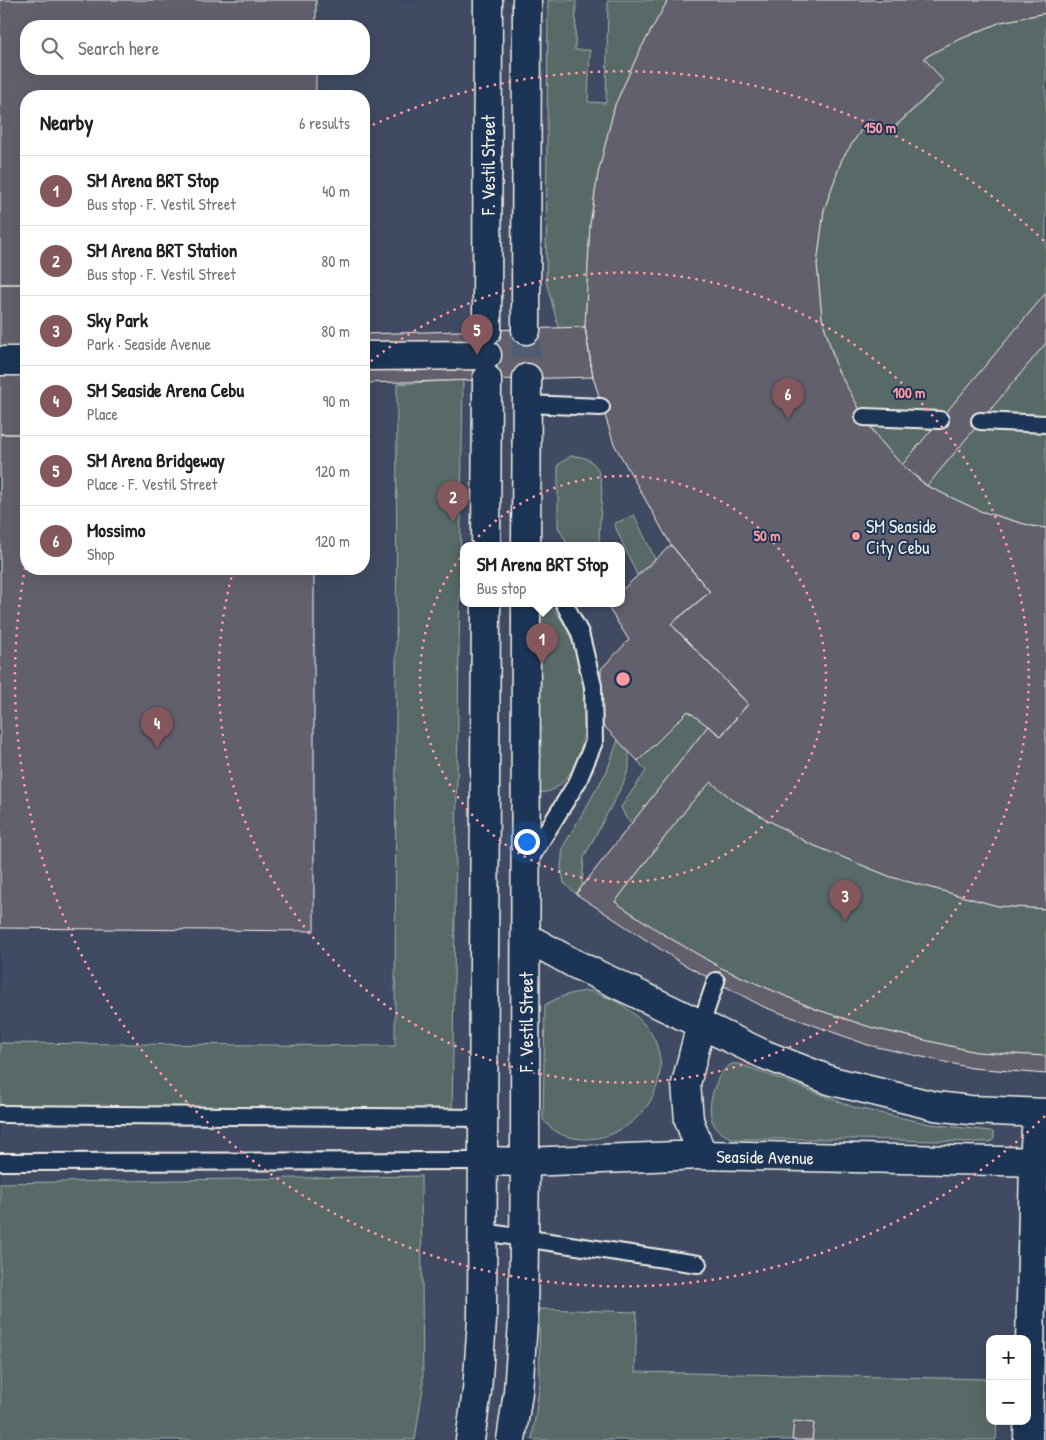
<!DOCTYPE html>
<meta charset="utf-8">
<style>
:root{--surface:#fff;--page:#f6f6f6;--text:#202124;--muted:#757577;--line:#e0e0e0;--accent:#84575d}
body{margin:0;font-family:"Patrick Hand",sans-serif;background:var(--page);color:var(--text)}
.controls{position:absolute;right:15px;bottom:15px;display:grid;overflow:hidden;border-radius:10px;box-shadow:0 5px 20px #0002}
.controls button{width:45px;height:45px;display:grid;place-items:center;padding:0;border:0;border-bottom:1px solid var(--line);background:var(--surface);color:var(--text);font:25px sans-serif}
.you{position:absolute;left:526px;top:841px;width:18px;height:18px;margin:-12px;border:4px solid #fff;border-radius:50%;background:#1a73e8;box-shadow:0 0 0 8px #1a73e833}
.badge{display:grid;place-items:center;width:32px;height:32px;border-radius:50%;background:var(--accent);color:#fff;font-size:16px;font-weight:700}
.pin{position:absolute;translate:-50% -41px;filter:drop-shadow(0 1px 2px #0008)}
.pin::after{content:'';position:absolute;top:26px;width:18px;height:15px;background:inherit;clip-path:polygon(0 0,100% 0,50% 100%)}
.popup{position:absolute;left:460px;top:542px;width:165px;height:65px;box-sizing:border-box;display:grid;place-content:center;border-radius:10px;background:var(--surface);filter:drop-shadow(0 1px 4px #0005);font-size:16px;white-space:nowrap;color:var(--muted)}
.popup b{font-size:19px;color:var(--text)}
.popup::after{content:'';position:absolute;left:50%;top:100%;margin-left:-10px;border:10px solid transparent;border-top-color:var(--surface)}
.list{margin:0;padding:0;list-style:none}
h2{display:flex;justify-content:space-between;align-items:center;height:65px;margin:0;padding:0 20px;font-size:21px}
h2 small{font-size:16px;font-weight:400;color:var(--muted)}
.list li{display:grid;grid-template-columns:32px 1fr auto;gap:15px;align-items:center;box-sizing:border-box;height:70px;padding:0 20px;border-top:1px solid var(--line)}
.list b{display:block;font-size:19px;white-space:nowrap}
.list p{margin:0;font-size:16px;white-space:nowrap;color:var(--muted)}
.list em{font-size:16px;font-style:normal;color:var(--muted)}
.icon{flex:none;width:28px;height:28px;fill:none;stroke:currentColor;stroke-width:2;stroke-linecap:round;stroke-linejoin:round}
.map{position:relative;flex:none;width:1046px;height:1440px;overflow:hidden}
.search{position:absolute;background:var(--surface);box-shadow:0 5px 20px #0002;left:20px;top:20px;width:350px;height:55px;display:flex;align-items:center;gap:12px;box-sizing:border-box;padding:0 18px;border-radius:20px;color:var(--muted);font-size:19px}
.panel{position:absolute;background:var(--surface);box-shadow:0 5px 20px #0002;left:20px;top:90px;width:350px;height:485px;border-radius:20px}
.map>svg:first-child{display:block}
.built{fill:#414b63;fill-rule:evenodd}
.green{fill:#586b67;stroke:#a6aea8}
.building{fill:#63606e;stroke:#f4f1e8}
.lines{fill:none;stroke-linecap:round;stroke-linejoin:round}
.secondary-tunnel{stroke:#4f5c73;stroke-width:28;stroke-dasharray:28 14;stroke-linecap:butt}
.lane-casing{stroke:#f4f1e8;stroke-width:20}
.street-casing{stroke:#f4f1e8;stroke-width:31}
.secondary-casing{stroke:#f4f1e8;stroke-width:31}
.lane{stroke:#1d3557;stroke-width:16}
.street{stroke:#1d3557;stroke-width:28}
.secondary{stroke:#1d3557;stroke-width:28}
.ring{fill:none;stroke:#ff9aa2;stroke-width:2.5;stroke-dasharray:2.5 5}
.poi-dot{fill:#ff9aa2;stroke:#1d3557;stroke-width:2}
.labels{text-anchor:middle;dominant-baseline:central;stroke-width:4;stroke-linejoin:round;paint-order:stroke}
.street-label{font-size:18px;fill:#f4f1e8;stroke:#1d3557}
.poi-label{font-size:18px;fill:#f4f1e8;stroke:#1d3557;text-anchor:start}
.centre{fill:#ff9aa2;stroke:#1d3557;stroke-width:2.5}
.ring-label{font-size:15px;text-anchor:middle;font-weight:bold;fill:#ff9aa2;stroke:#1d3557;stroke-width:4;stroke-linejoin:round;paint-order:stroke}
</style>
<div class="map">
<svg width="1046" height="1440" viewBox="0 0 1046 1440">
<rect width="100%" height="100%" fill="#32425e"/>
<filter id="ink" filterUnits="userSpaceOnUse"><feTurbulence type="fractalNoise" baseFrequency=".02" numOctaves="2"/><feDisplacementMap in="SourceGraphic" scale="10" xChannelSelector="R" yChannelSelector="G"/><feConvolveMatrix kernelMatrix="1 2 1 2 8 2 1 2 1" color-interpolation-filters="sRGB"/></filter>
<g filter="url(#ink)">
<path class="built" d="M0,0H1046V1440H0ZM26,26H364V69H26ZM26,96H364V569H26ZM463,545H621V603H463ZM990,1339H1027V1421H990Z"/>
<path class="green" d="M548,0H576L575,50H590L588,102L606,103L608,0H668L639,52L615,105L610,125L598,174L590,225L585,327L559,329L546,281Z
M1046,13V528L1031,526L980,511L927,486L902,465L878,438L863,417L837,369L822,318L817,264L824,210L842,159L869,118L889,133L943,82L924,58L951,43L1001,22Z
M463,380L452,1117L0,1114V1043L395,1046L397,384Z
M571,456C619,455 595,517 600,545H568L558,527V465Z
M634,515L655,559L637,575L614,524Z
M541,603C551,604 557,613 563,622C588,661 600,760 554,789C550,792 544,792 539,793Z
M688,711L708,726L632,823L626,818L621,807L646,771L638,761Z
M618,740L629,752V768L623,784L584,857L582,886L576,894L564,883L561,868L563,847L607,771Z
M711,782L733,800L808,843L891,877L998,906L1046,909V1056L976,1052L873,1028L815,1009L721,968L663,934L615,902L691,803Z
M590,991C602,996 615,999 625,1007C637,1016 649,1027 655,1041C677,1092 626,1147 574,1138C560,1135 552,1131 543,1119L545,1005C559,996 573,992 590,991Z
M732,1064H740L856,1108L930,1124L990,1131L994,1133V1139L990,1142H976L856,1139H736C710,1133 706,1113 714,1089C718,1078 721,1070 732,1064Z
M421,1176L423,1387L415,1440H0V1183Z
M539,1309L637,1312L635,1372L990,1379V1421H997L996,1440H532L540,1383Z"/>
<path class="building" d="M0,0H316V26H26V69H316V96H26V284H0Z
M668,0H1046V13L1001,22L951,43L924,58L943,81L888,133L869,118L842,159L824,210L817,264L822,318L837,369L864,417L878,438L902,465L927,486L980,511L1031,526L1046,528V909L998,906L891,877L808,843L733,800L711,782L691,803L615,902L663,934L721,968L815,1009L873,1028L976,1052L1046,1056V1074L972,1068L868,1045L764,1007L683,964L576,894L708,726L721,736L748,704L671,624L710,592L671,545L614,444L593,377L585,327L590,225L598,174L610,125L615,105L639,52Z
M0,284H26V434H0Z
M1046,293V343L927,486L902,465Z
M585,327L593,377L364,383V334Z
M0,434H26V569H314V931L0,928Z
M671,545L710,592L671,624L748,704L721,736L688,711L638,761L600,722L601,669L629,640L606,604L608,603H621V591Z
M794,1421L814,1423L812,1440H792Z"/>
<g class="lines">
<path class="secondary-tunnel" d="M526,330L527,378"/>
<g class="lane-casing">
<path id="lane" d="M526,404L601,407
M864,417L940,420
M980,421L1046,424
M528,862L578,781L594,742L593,686L580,633L564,603
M701,1024L716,981
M0,1114L484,1118
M0,1162L483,1161
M483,1232L698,1264"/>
</g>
<g class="street-casing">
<path id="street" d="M364,356L487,355
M0,361H26
M526,937L573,963L763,1054L832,1081L935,1106L970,1110L1046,1113
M701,1024L686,1084L689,1120L702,1155
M483,1161L525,1162L702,1155L1046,1162
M1028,1440L1034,1162L1037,1114"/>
</g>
<g class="secondary-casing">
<path id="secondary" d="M526,330L527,0
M487,331L488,0
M486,545L487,379
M526,545L527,378
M470,1440L477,1391L482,1320L486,603
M511,1440L518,1392L523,1323L525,1162L526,603"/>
</g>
<use href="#lane" class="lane"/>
<use href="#street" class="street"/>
<use href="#secondary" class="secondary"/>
</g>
</g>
<g class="ring">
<circle cx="623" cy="679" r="203"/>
<path d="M365 366A405 405 0 1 1 233 571"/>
<path d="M1045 1116A608 608 0 0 1 26 563M366 128A608 608 0 0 1 1045 242"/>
</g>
<circle class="poi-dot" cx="856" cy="536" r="5"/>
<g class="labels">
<g class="street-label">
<text transform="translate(488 165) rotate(-90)">F. Vestil Street</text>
<text transform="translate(526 1022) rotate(-90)">F. Vestil Street</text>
<text transform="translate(765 1157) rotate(1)">Seaside Avenue</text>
</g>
<g class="poi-label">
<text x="866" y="526">SM Seaside<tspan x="866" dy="21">City Cebu</tspan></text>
</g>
</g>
<circle cx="623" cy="679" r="8" class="centre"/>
<g class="ring-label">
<text x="880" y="133">150 m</text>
<text x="909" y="398">100 m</text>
<text x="767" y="541">50 m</text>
</g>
</svg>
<div class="controls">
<button>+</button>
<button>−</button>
</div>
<div class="you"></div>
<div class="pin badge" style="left:542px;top:664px">1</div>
<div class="popup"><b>SM Arena BRT Stop</b>Bus stop</div>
<div class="pin badge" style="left:453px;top:522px">2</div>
<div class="pin badge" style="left:845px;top:921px">3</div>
<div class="pin badge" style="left:157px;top:748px">4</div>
<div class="pin badge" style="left:477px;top:355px">5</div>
<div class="pin badge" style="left:788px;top:419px">6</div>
<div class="search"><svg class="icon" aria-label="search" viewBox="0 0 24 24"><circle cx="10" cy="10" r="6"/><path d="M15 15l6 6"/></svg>Search here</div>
<section class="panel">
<h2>Nearby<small>6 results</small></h2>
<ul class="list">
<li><span class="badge">1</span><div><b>SM Arena BRT Stop</b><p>Bus stop · F. Vestil Street</p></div><em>40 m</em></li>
<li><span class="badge">2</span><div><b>SM Arena BRT Station</b><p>Bus stop · F. Vestil Street</p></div><em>80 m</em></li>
<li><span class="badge">3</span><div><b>Sky Park</b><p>Park · Seaside Avenue</p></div><em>80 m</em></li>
<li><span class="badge">4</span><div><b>SM Seaside Arena Cebu</b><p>Place</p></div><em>90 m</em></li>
<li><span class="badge">5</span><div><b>SM Arena Bridgeway</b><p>Place · F. Vestil Street</p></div><em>120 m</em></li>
<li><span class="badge">6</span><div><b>Mossimo</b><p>Shop</p></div><em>120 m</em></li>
</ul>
</section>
</div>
